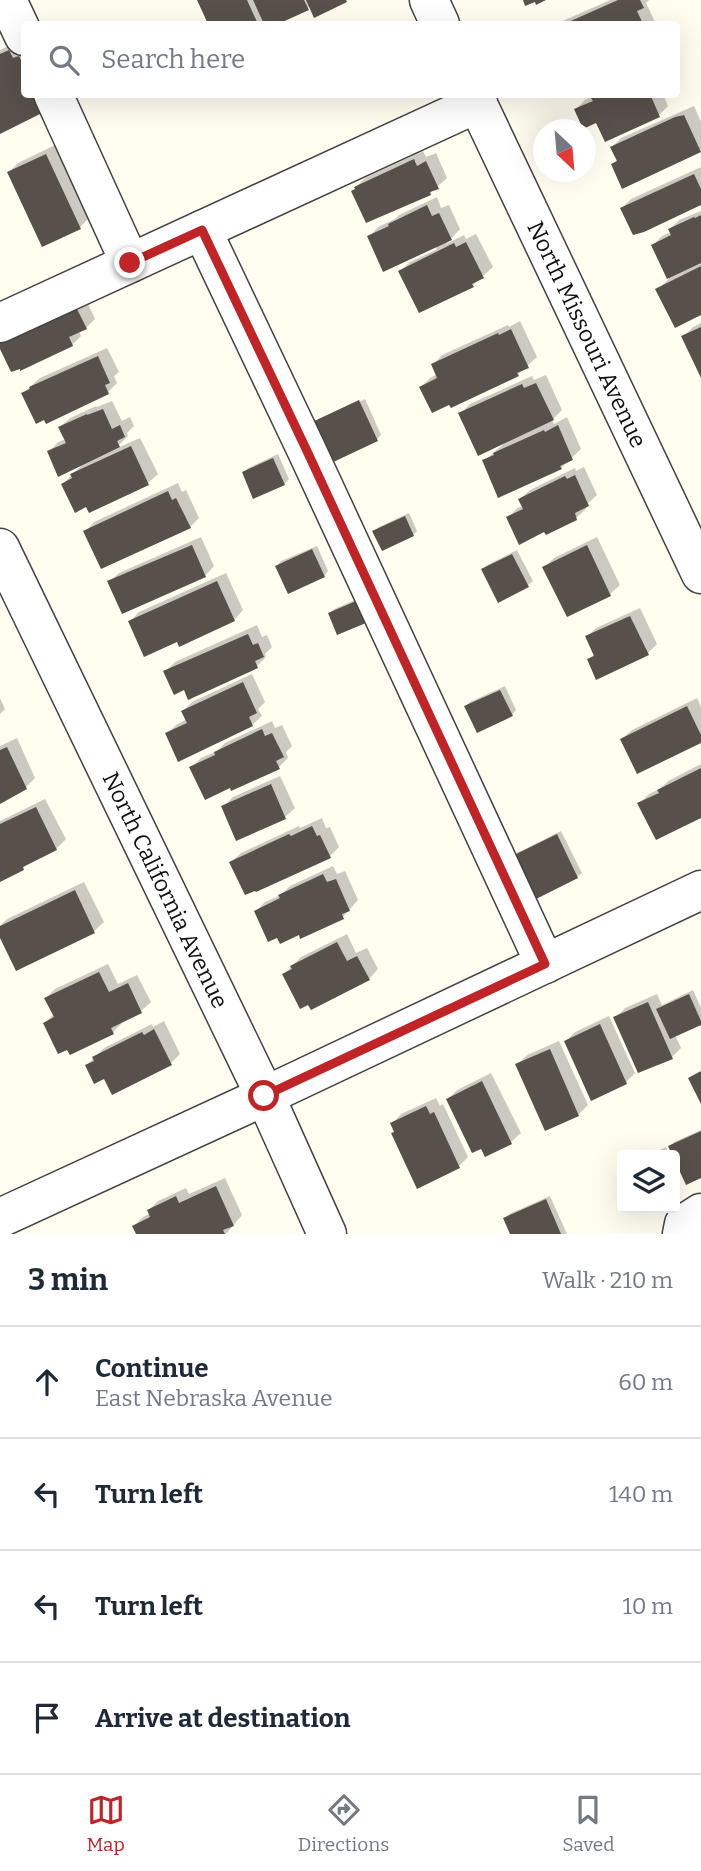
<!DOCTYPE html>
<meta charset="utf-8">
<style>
:root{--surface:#fff;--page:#f2f2f3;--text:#1f2937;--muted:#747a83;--line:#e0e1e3;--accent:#c12426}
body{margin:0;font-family:Bitter,serif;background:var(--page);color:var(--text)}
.controls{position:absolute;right:21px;bottom:21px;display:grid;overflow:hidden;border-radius:7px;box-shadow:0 7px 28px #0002}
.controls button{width:63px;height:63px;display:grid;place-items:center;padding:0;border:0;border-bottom:2px solid var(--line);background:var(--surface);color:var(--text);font:35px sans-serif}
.compass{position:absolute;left:533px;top:119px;width:63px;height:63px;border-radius:50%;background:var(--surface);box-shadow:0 7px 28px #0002;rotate:154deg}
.stop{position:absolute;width:21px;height:21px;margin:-16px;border:5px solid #c12426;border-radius:50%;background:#fff}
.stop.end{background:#c12426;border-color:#fff;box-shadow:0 2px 7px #0008}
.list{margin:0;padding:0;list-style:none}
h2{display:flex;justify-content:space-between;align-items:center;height:91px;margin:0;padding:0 28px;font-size:30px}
h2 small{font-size:23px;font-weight:400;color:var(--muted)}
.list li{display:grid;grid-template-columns:46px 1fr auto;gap:21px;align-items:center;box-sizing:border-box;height:112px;padding:0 28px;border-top:2px solid var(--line)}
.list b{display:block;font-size:26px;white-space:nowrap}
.list p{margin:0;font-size:23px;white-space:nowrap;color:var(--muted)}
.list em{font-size:23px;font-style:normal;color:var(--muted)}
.icon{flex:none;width:38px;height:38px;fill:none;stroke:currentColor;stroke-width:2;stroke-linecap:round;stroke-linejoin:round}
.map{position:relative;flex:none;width:701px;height:1234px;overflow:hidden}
.search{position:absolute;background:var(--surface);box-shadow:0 7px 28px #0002;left:21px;right:21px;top:21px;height:77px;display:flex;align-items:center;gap:18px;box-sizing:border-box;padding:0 24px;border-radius:7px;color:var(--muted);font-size:26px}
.sheet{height:539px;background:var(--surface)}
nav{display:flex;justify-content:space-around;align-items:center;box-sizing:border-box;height:98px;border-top:2px solid var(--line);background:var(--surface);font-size:19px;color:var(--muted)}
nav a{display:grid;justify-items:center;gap:4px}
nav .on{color:var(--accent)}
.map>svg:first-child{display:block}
.shadow{fill:#0003}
.building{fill:#58504b}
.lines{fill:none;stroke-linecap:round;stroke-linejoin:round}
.minor-casing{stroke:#424242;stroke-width:41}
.minor{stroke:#fff;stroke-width:38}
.route{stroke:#c12426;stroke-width:9}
.labels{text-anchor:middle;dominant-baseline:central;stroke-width:7;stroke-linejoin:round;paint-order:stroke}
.street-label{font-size:23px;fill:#0f0f0f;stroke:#fff}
</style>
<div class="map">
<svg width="701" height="1234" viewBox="0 0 701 1234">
<rect width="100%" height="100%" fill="#fffdf0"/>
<path class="shadow" d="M199,0H347L311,6L274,24H210Z
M610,0H649L646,3L656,24H556Z
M19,41L24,50V94L0,132V50Z
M597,94H663L668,106L659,115L597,121L576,109L585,100Z
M694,106L701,122V150L623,186L613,164L618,159L612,147L621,138Z
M55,145L89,218L80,227L9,172L18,163Z
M423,151L426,157L436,153L447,178L430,193L357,188L356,187L365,178Z
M701,167V203L622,208L631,199Z
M437,197L441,208L449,205L460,229L446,244L464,235L466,239L476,234L493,267L473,285L420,311L400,271L410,262L437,249L435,246L369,237L378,227L395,219L399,215Z
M701,211V313L658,289L669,279L653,245L662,236L671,232L670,229L679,220Z
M83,293L95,319L86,328L79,331L81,336L72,345H0Z
M520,321L537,357L517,375L421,387L430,378L438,374L433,365L442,355L508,325L509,327Z
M701,323V374L683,337L693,327Z
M107,348L119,372L114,376L117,383L108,392L23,393L40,378Z
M546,375L562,410L552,420L554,424L567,417L581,449L561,468L484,461L508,440L460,414L470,404L532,376L534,380Z
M365,399L381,435L377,439L315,423Z
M112,401L122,421L130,417L134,426L127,433L128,436L115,449L140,438L158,474L148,483L87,505L63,484L84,463L49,452L58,442L66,439L60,427L70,418L96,406L97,407Z
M278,454L289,479L284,484L244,472L248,468Z
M584,467L597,495L585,506L586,509L576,518H508L517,508L524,506L520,499L530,490L575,468L576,471Z
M178,483L182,492L186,490L199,518L190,527L85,532L94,522Z
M409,513L417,531L413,535L375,531L379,527Z
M201,537L214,566L205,576L109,582L119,573Z
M597,537L620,585L610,594L567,615L545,567L554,558Z
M317,546L328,571L324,576L277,566L281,561Z
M517,550L533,581L528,585L483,569L487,565Z
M226,573L243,610L234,620L178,639L130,622L139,612Z
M360,598L338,633L330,614L334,609Z
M640,608L657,644L648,653L589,660L595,653L587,637L596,628Z
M257,625L262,637L267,635L272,647L265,654L266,657L257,666L185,688L165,672L175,662Z
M252,674L265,702L258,709L262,716L252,725L167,734L176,725L187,719L183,711L192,702Z
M505,686L516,710L512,715L466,706L470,702Z
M0,698L5,709L0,714Z
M697,698L701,707V741L622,739L632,730Z
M272,721L275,728L282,725L292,746L286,752L288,758L279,767H192L201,758L217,751L225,743Z
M17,738L35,778L26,787L0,803V746Z
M701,764V816L639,804L649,794L660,789L668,781Z
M280,776L295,808L285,817L237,839L223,807L233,797Z
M45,799L66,839L56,849L30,862L23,868L0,880V821Z
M322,818L326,828L330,827L339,847L330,856L231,862L241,853L299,826L300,828Z
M561,831L582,873L577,877L531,900L515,854Z
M333,866L337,874L345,871L358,900L343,917L256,911L265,902L281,895L290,886Z
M84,882L104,922L94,931L17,968L0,934V926L7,919Z
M347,934L356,953L367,948L378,969L369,979L309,1003L284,974L301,957Z
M108,964L118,984L137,975L151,1002L141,1011L121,1021L122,1023L113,1032L45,1023L54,1014L46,998L55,989Z
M693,990L701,1008V1023L675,1035L681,1048L672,1057L615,1018L625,1008L657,994L662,1005Z
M609,1016L635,1073L626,1082L566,1041L575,1032Z
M164,1021L180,1054L171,1063L105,1076L87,1065L104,1048L152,1024L153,1027Z
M559,1041L588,1105L578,1115L518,1064L527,1055Z
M491,1073L521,1133L511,1142L448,1099L457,1090Z
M436,1098L440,1106L443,1104L468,1157L459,1166L396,1131L392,1124L401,1114Z
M701,1130V1176L687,1183L670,1147L674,1142Z
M666,1147L670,1155H649Z
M675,1166L680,1176L675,1181Z
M225,1178L242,1215L226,1234H138L134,1226L143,1217L151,1213L149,1210L158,1201L186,1188L189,1194Z
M550,1196L567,1234H512L505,1218L509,1214Z"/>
<path class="building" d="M197,0H247L258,24H208Z
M253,0H304L309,10L278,24H264Z
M306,0H346L347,2L314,18Z
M523,0H546L536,5L535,2L525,6Z
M618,0H640L644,8L637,11L643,24H564Z
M9,50L13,58L19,56L24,67V94H38L46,111L0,134V54Z
M598,94H650L660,117L605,142L596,123L583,129L574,109L593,101L591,98Z
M684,115L701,152L622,189L611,164L617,161L610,147L675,117Z
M46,154L81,229L42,247L7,172Z
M414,159L417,166L426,161L439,189L430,192L431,195L366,223L351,191L355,189L354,187Z
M694,174L701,189V205L644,232L633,235L620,208Z
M427,205L432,216L439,213L452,240L383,272L367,236L389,226L388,224Z
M701,215V263L667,279L651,245L671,235L668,229L694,217L695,218Z
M466,242L484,278L472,284L474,287L419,313L398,271L454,243L456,247Z
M701,266V315L675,328L655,289Z
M73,301L87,329L69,337L73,346L20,371V369L11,372L0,349V338Z
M701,327V378L681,336Z
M511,329L529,368L517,373L519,376L451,408L449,405L432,413L419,387L437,378L431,364L498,333L499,335Z
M98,356L110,383L105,385L109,394L46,424L44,420L36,424L21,393L30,389L29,387Z
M536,383L554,420L478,456L458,413L522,384L524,388Z
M359,400L378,441L329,464L310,423Z
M103,409L112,429L120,425L125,437L117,441L120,447L58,477L47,451L66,443L58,427L87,414V415Z
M558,425L573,460L560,466L562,469L498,498L482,460L494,455L493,453L544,430L545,432Z
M131,446L149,485L89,513L86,507L75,513L61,484L72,478L70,474Z
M273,458L285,485L253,499L242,472Z
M575,475L589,506L575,513L577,520L546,535L544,532L519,545L506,517L523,509L518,499L565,476L567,479Z
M168,491L172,500L176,498L191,528L101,569L83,531Z
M405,516L414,536L382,551L372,531Z
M192,545L206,577L122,614L107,581Z
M587,545L611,596L567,617L542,567Z
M312,549L325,577L288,594L275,566Z
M512,554L529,587L498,603L481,569Z
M217,581L235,621L179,647L177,642L144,657L128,621Z
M356,601L366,623L337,635L328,613Z
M630,616L649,655L596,680L587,659L594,656L585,636Z
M248,634L253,645L258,643L264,657L255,661L258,668L188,700L184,690L174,695L163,671Z
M243,682L257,713L249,717L253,726L178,762L165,733L187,723L181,711Z
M500,690L513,716L477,733L464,706Z
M687,706L701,735V743L637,774L620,739Z
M262,729L265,736L272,733L284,757L276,761L280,769L231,791L230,788L205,800L189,767L215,755L214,752Z
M7,747L27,789L0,804V750Z
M701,768V818L656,840L637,803L659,793L657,790Z
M271,784L286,819L236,841L221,806Z
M36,807L57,850L23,867L24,870L0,882V824Z
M312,826L317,836L320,835L331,858L256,892L255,891L245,895L229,862L289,834L291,836Z
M557,834L578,878L530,902L508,858Z
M323,874L327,882L336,879L350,911L342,914L344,919L300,939L299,935L280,944L277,938L268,942L254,911L280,898L278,895Z
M75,890L95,933L16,971L0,938V926Z
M337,942L347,961L357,956L370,980L311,1010L308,1005L300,1009L282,974L292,969L290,966Z
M99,972L109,992L128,983L142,1013L111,1028L114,1034L70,1055L67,1050L58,1054L43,1023L54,1017L44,998Z
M689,994L701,1021V1025L670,1039L656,1009Z
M648,1002L673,1059L638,1073L613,1017Z
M600,1024L627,1084L591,1101L564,1041Z
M154,1029L172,1065L112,1095L104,1079L94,1084L85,1065L94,1061L92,1057L142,1032L144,1035Z
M550,1049L579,1116L545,1131L515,1064Z
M701,1071V1104L688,1078Z
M482,1081L512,1144L485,1157L481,1149L472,1153L446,1099Z
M426,1106L430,1114L434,1112L460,1168L417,1189L391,1133L394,1132L390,1123Z
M701,1131V1178L686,1185L675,1161V1155H672L668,1146Z
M216,1186L234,1226L223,1230L225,1234H136L132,1226L150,1217L147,1210L176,1196L179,1203Z
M546,1199L561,1234H510L503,1218Z"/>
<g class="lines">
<g class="minor-casing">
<g id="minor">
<path d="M7,0L24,36"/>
<path d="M429,0L440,24"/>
<path d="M53,94L130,263"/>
<path id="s1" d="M473,94L701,574"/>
<path d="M202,230L307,451L545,964"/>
<path d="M0,323L478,103"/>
<path id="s2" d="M0,548L265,1096L327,1234"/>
<path d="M0,1218L265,1096L701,890"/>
<path d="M682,1234L684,1224L701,1213"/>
</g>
</g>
<use href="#minor" class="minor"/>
</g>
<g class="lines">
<path class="route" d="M130,263L202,230L307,451L545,964L264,1096"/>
</g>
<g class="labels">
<g class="street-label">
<text stroke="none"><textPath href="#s1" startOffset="266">North Missouri Avenue</textPath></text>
<text stroke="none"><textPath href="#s2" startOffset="380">North California Avenue</textPath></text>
</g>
</g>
</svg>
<div class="controls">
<button><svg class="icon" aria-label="layers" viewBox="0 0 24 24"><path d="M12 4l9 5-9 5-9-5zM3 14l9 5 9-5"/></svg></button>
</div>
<svg class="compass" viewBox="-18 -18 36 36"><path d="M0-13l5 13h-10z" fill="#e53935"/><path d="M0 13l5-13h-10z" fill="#747a83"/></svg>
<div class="stop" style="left:264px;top:1096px"></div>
<div class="stop end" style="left:130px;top:263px"></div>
<div class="search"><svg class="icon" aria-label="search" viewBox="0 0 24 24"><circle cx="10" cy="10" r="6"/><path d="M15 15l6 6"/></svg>Search here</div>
</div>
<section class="sheet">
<h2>3 min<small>Walk · 210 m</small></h2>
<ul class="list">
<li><svg class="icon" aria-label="ahead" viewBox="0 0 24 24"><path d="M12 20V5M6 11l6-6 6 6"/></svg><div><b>Continue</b><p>East Nebraska Avenue</p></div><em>60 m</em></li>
<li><svg class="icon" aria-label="left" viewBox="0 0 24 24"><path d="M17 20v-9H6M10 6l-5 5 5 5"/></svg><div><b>Turn left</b></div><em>140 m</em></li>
<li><svg class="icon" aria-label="left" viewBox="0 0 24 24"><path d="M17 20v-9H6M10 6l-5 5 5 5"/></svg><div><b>Turn left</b></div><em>10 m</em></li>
<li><svg class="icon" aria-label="arrive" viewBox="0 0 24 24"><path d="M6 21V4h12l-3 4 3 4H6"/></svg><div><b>Arrive at destination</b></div></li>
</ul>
</section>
<nav>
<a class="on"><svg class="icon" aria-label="map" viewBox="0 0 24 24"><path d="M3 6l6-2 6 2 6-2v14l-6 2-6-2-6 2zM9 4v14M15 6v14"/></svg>Map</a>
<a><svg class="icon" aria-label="directions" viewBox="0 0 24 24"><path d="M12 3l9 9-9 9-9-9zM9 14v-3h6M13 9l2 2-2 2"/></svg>Directions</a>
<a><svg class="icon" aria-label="saved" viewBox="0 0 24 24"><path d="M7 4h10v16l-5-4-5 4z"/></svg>Saved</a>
</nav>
